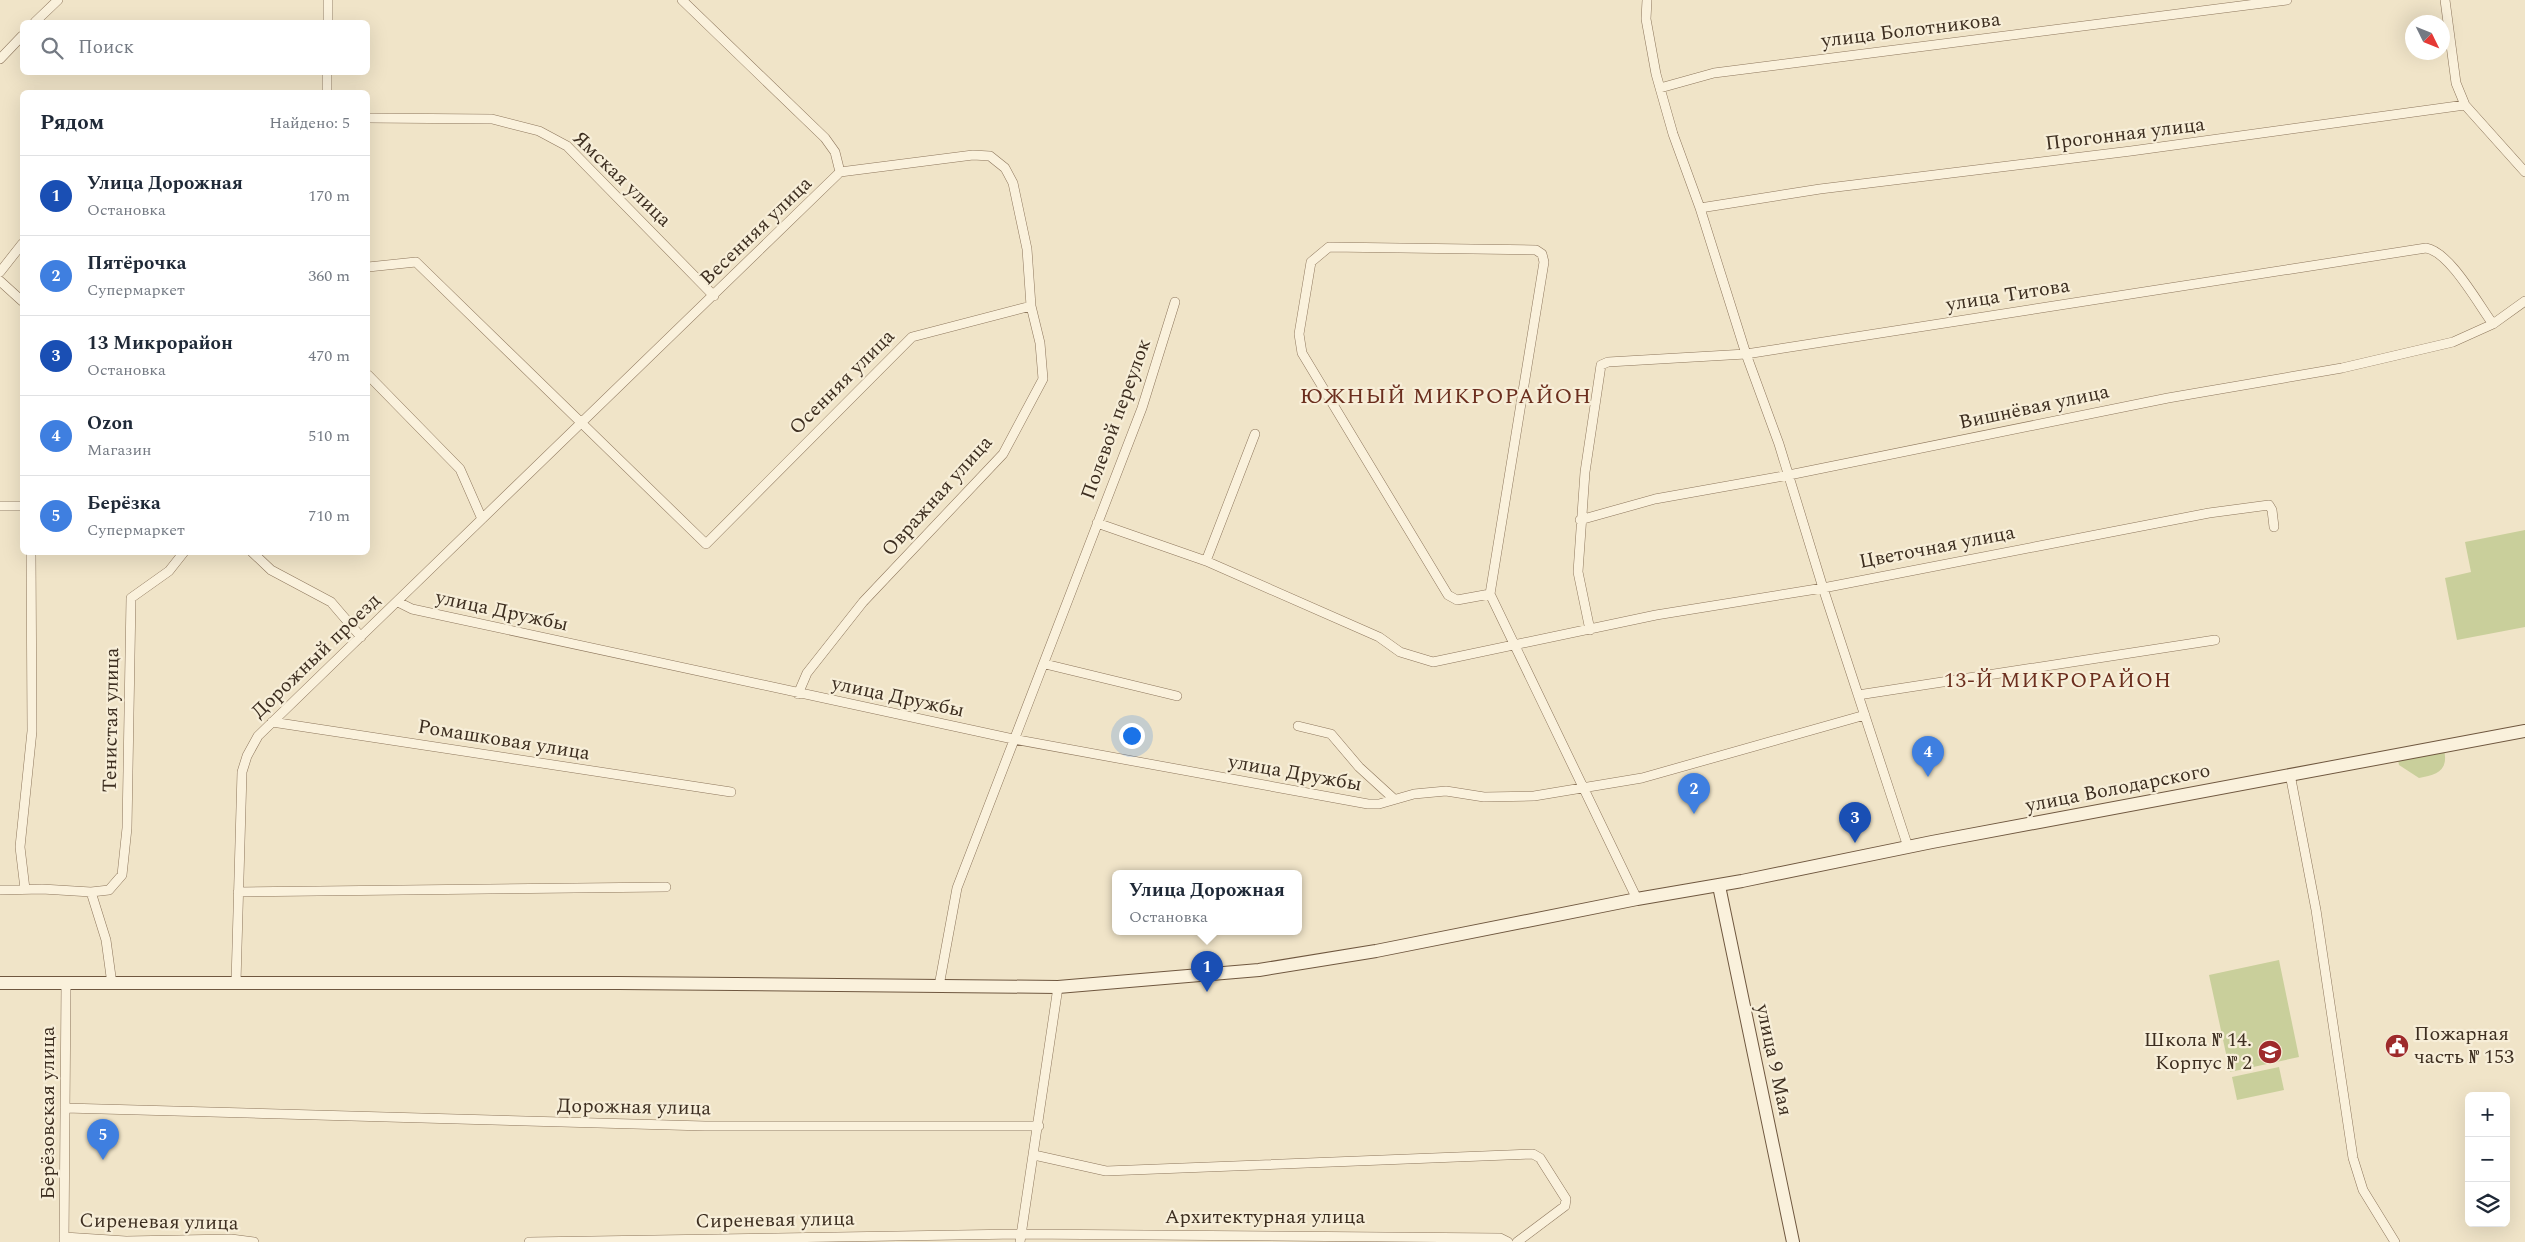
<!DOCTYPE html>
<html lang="ru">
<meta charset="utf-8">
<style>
:root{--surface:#fff;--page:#f2f2f3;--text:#1f2937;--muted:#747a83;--line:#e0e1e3;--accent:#2563eb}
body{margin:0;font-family:Spectral,serif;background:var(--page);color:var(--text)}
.controls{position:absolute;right:15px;bottom:15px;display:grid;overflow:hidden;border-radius:8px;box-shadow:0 5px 20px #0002}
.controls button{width:45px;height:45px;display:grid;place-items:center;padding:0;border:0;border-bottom:1px solid var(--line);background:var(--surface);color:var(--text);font:25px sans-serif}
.compass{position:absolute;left:2405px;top:15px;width:45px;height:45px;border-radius:50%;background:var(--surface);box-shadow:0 5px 20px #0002;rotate:133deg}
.you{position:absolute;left:1131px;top:735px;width:18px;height:18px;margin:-12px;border:4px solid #fff;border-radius:50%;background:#1a73e8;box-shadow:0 0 0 8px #1a73e833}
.badge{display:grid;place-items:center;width:32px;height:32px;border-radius:50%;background:var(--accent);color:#fff;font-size:16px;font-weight:700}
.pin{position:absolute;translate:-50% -41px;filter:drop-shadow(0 1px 2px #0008)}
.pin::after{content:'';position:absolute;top:26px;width:18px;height:15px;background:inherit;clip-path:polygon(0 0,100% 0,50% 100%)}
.popup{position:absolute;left:1112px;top:870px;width:190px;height:65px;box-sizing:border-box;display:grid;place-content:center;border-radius:8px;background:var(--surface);filter:drop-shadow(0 1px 4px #0005);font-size:16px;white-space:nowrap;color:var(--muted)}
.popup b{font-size:19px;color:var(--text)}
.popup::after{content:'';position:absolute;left:50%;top:100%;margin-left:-10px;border:10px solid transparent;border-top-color:var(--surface)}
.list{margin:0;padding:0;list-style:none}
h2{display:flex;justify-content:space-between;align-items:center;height:65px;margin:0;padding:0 20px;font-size:21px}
h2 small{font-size:16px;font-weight:400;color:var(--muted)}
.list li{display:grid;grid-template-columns:32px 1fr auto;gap:15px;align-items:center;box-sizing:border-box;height:80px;padding:0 20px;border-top:1px solid var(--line)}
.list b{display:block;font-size:19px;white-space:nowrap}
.list p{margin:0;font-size:16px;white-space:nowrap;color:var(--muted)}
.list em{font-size:16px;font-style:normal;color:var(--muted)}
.icon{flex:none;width:28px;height:28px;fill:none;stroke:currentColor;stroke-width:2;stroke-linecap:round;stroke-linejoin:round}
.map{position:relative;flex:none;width:2525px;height:1242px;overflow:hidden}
.search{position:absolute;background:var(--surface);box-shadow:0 5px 20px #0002;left:20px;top:20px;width:350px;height:55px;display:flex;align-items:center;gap:12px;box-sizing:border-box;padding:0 18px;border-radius:8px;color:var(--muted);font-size:19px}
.panel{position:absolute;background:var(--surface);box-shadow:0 5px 20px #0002;left:20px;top:90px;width:350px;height:465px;border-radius:8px}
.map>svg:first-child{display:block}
.green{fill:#c9cf9b}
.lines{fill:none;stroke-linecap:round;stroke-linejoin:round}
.street-casing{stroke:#8d765c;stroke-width:10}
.secondary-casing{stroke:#6f573f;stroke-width:14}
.street{stroke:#faf1dc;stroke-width:9}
.secondary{stroke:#faf1dc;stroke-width:12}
.labels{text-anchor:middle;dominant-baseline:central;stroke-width:4.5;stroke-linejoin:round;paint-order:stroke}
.street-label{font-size:20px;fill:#3d2e20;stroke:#f7eed8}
.poi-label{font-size:20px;fill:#3d2e20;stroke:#f7eed8;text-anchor:start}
.neighbourhood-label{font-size:21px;letter-spacing:1px;fill:#6b2e1e;stroke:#f7eed8}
.quarter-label{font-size:22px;letter-spacing:1px;fill:#6b2e1e;stroke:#f7eed8}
</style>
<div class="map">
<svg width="2525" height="1242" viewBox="0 0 2525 1242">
<rect width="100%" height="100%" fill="#f0e4c8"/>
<path class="green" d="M2525,530V627L2457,640L2445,578L2471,572L2465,542Z
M2444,750C2449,771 2436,775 2419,778L2399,765L2398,760Z
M2279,960L2299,1057L2230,1072L2209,975Z
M2279,1067L2284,1090L2237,1100L2232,1077Z"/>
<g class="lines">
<g class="street-casing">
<path id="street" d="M682,0L825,138L835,152L840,172
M1647,0L1646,19L1656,74L1673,134L1700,208L1746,354L1779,444L1823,588L1908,847
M2445,0L2456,83L2465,105
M35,22L58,0
M328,22V0
M0,59L22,36
M1660,88L1714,73L2287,0
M327,92V72
M368,118L492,119L539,131L567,146L714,296
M1700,208L1820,189L2131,151L2465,105L2525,172
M368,267L416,262L706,544L912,337L1031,306
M0,272L22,244
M0,281L22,301
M368,375L460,469L482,519
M0,506H22
M1580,520L1655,499L1789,475L2168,398L2342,368L2453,342L2493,324L2525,301
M1097,523L1206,561L1379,637L1400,652L1433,662L1656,615L1823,588L2209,513L2269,505L2272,510L2274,527
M252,552L271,570L331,602L361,637
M1206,561L1255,434
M1490,594L1544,262L1542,254L1536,250L1329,247L1311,262L1299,334L1302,353L1448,595L1457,600L1490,594L1637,899
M398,602L412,609L1013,739L1368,804H1379L1414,794L1446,791L1484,797L1534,796L1642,778L1865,715
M1590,630L1578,572L1585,472L1601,365L1608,362L1746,354L2426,248C2450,252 2478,304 2493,324
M1045,664L1177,696
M1858,695L2215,640
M272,722L731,792
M1298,726L1331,734L1359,767L1394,799
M2290,774L2316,910L2353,1158L2363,1190L2395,1242
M25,889L20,847L32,731L31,552
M0,890L42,889L91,892L106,940L112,984
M91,892L109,890L122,875L127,828L131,598L169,571L184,552
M238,892L666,887
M236,982L242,772L247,756L258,736L840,172L973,155L990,156L1005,168L1013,183L1027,249L1031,306L1040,343L1043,379L1003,454L863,602L807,673L798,694
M939,986L957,888L1142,408L1175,302
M65,1108L705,1126H1039
M1034,1155L1106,1171L1533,1154L1540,1158L1566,1199L1565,1206L1517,1242
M64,1237L126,1241L231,1239L254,1242
M64,1242L66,984
M529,1242L1021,1234L1500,1238L1508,1242
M1020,1242L1058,987"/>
</g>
<g class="secondary-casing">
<path id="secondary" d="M1719,886L1793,1242
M0,983H620L1058,987L1259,970L1376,951L1637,899L1742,881L1932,842L2525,731"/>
</g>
<use href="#street" class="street"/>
<use href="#secondary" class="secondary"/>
</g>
<defs>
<g id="civic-disc" transform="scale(1.25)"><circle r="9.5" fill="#9e2a2b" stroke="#f7eed8"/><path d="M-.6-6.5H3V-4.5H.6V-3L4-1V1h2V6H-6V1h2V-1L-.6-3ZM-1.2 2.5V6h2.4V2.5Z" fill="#fff"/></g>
<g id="school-disc" transform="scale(1.25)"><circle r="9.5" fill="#9e2a2b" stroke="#f7eed8"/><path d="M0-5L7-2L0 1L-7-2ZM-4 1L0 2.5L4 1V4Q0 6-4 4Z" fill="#fff"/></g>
</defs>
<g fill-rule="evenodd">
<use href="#civic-disc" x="2397" y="1046"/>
<use href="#school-disc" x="2270" y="1052"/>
</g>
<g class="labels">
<g class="street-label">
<text transform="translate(1911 30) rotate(-7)">улица Болотникова</text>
<text transform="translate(2125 134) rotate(-7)">Прогонная улица</text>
<text transform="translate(622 179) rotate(44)">Ямская улица</text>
<text transform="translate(756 231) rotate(-44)">Весенняя улица</text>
<text transform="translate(2008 295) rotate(-9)">улица Титова</text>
<text transform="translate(842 382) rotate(-45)">Осенняя улица</text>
<text transform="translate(2034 407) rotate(-12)">Вишнёвая улица</text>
<text transform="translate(1116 419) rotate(-70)">Полевой переулок</text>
<text transform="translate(937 496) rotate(-48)">Овражная улица</text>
<text transform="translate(1937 547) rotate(-11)">Цветочная улица</text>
<text transform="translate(502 611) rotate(12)">улица Дружбы</text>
<text transform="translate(316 656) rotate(-44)">Дорожный проезд</text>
<text transform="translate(898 697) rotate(12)">улица Дружбы</text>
<text transform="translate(111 720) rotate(-89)">Тенистая улица</text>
<text transform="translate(504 740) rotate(9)">Ромашковая улица</text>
<text transform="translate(1295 773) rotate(10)">улица Дружбы</text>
<text transform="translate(2118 788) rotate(-11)">улица Володарского</text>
<text transform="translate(1774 1060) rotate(78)">улица 9 Мая</text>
<text transform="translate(634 1107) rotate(1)">Дорожная улица</text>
<text transform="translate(48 1113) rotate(-90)">Берёзовская улица</text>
<text x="1265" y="1217">Архитектурная улица</text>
<text transform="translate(775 1220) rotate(-1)">Сиреневая улица</text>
<text transform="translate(159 1222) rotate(1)">Сиреневая улица</text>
</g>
<g class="poi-label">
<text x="2414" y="1034">Пожарная<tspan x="2414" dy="23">часть № 153</tspan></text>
<text x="2252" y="1040" text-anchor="end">Школа № 14.<tspan x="2252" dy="23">Корпус № 2</tspan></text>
</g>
<g class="neighbourhood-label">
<text x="2058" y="681">13-Й МИКРОРАЙОН</text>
</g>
<g class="quarter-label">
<text x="1446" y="396">ЮЖНЫЙ МИКРОРАЙОН</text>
</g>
</g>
</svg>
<div class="controls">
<button>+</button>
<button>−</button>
<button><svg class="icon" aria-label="layers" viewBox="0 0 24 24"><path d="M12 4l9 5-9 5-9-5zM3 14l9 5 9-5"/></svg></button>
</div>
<svg class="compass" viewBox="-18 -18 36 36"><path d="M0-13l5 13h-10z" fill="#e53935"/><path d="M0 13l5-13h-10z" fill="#747a83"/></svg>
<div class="you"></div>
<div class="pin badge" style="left:1207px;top:992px;background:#1a4fb4">1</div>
<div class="popup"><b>Улица Дорожная</b>Остановка</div>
<div class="pin badge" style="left:1694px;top:814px;background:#3f7fe0">2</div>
<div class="pin badge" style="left:1855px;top:843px;background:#1a4fb4">3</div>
<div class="pin badge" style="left:1928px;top:777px;background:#3f7fe0">4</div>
<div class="pin badge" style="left:103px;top:1160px;background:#3f7fe0">5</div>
<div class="search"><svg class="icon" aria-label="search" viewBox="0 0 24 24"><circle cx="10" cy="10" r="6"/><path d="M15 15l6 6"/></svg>Поиск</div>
<section class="panel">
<h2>Рядом<small>Найдено: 5</small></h2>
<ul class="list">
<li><span class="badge" style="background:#1a4fb4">1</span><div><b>Улица Дорожная</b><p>Остановка</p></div><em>170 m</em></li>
<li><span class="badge" style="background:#3f7fe0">2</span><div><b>Пятёрочка</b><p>Супермаркет</p></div><em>360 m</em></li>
<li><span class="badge" style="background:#1a4fb4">3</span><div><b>13 Микрорайон</b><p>Остановка</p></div><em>470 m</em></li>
<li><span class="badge" style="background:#3f7fe0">4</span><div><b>Ozon</b><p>Магазин</p></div><em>510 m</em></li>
<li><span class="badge" style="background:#3f7fe0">5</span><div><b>Берёзка</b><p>Супермаркет</p></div><em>710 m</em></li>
</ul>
</section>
</div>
